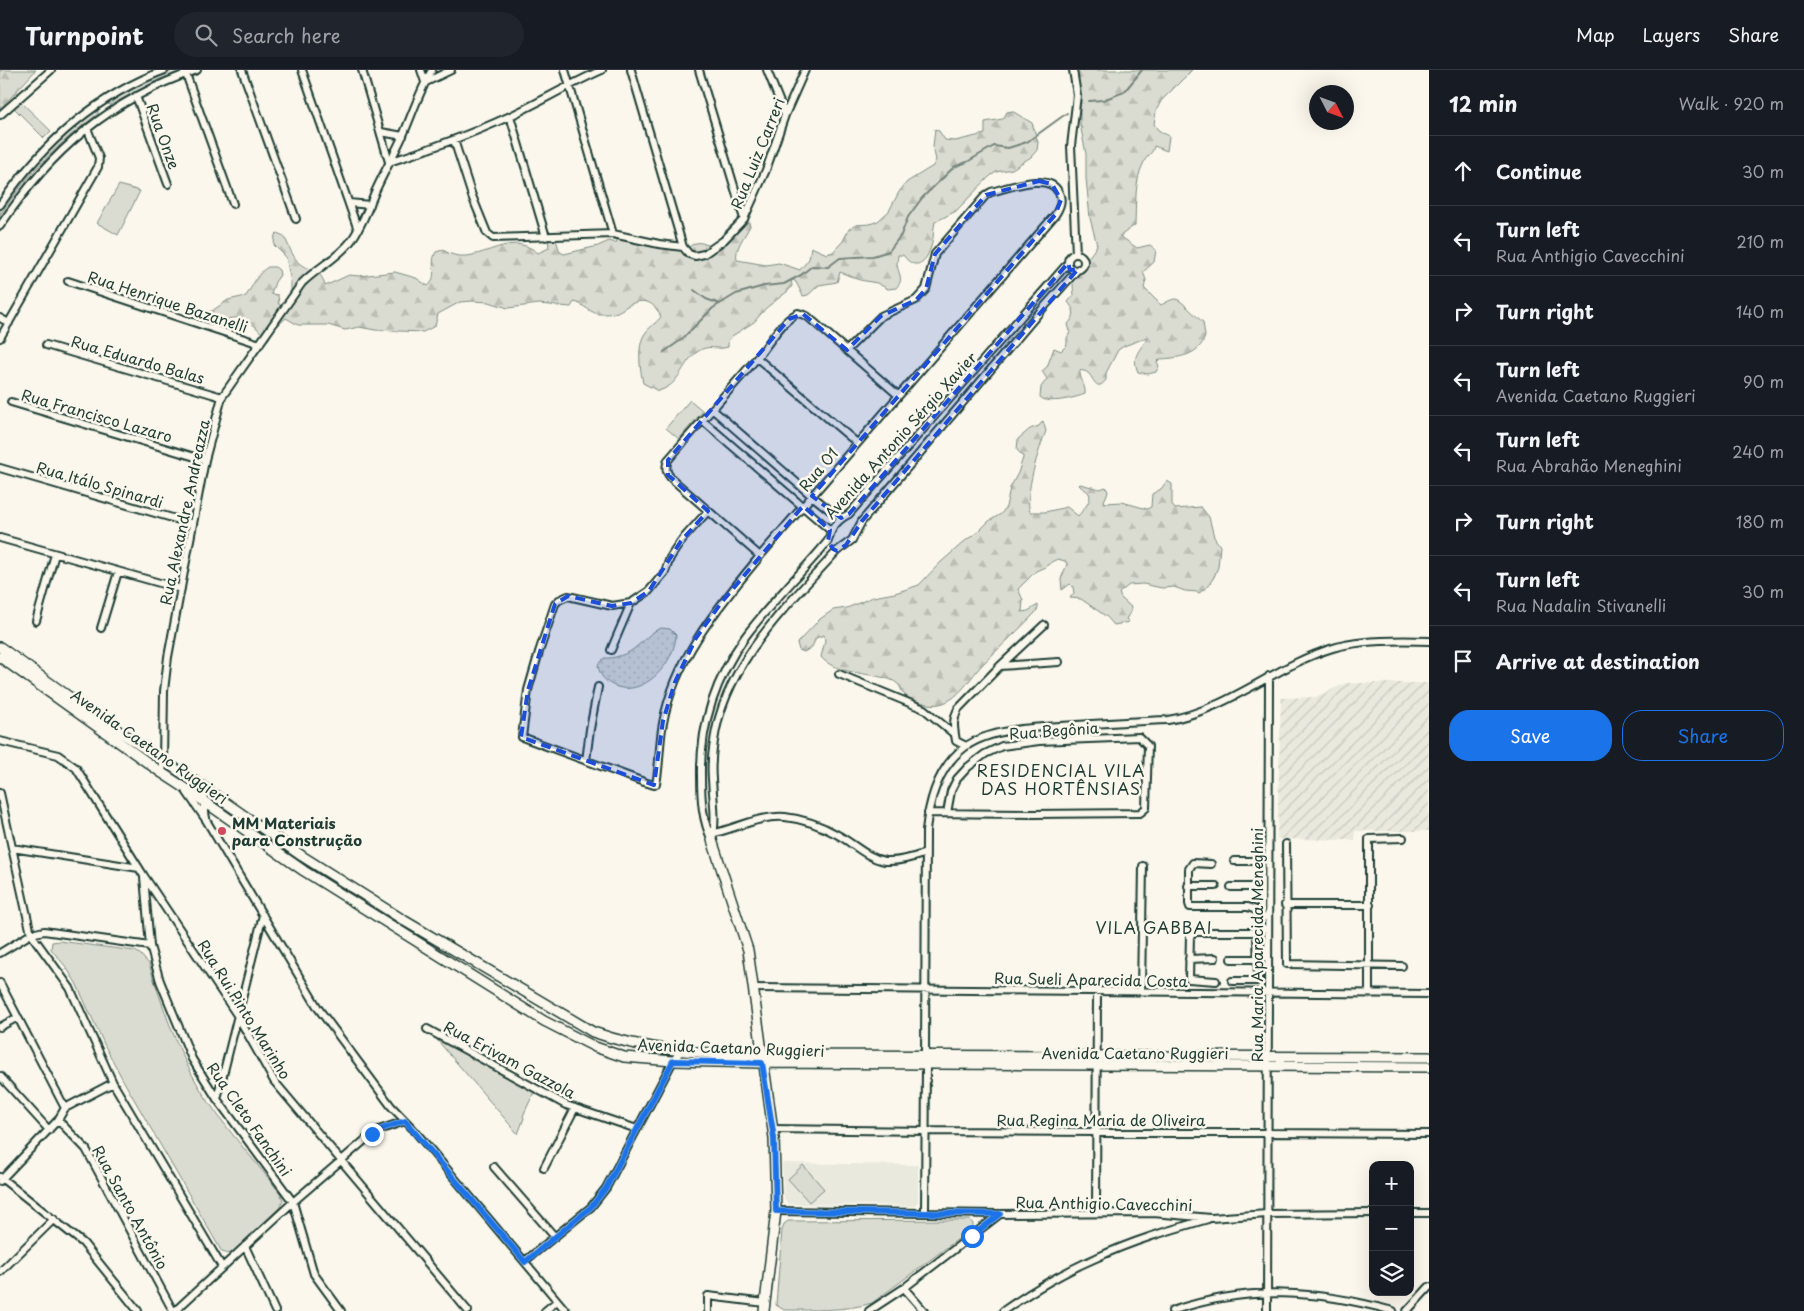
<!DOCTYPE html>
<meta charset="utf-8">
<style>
:root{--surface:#171b24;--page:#20242c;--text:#f1f3f6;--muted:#9ea1a6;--line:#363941;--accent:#1a73e8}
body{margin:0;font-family:"Playpen Sans",sans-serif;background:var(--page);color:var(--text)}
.controls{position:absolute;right:15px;bottom:15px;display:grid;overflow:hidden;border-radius:10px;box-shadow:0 5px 20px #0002}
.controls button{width:45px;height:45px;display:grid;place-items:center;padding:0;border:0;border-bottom:1px solid var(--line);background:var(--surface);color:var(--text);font:25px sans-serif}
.compass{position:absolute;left:1309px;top:15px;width:45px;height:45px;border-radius:50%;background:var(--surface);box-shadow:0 5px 20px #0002;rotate:132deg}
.stop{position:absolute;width:15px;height:15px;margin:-11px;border:4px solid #1a73e8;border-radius:50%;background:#fff}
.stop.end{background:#1a73e8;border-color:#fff;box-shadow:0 1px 5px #0008}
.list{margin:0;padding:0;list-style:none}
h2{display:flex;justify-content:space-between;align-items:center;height:65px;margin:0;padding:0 20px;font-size:21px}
h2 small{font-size:16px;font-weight:400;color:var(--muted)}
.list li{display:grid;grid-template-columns:32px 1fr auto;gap:15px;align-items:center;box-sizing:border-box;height:70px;padding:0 20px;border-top:1px solid var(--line)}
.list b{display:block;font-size:19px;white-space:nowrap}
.list p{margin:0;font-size:16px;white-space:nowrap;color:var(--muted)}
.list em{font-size:16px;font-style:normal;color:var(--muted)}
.actions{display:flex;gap:10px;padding:15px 20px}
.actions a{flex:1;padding:11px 0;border:1px solid var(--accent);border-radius:20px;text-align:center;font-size:18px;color:var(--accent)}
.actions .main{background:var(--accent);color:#fff}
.icon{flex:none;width:28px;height:28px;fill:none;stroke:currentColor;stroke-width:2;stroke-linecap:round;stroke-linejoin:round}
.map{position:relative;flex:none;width:1429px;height:1241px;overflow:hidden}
header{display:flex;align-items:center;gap:30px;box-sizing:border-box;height:70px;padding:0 25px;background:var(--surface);border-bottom:1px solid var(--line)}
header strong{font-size:24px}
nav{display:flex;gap:28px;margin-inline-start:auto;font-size:18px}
.search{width:350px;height:45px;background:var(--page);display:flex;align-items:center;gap:12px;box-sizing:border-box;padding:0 18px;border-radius:28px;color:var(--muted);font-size:19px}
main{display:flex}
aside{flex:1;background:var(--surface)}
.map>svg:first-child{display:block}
.built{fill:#eae9de}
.industrial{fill:url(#industrial-furrows)}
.grass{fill:url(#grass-dots);stroke:#7d8c82}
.forest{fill:url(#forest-firs);stroke:#7d8c82}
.park{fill:#dbdcd1;stroke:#7d8c82}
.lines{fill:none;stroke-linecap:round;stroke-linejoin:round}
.stream{stroke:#74847b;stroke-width:2}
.street-casing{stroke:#1f3d34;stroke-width:10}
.secondary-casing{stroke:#1f3d34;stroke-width:12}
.street{stroke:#fbf7ec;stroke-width:6}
.secondary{stroke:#fbf7ec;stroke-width:9}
.route{stroke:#1a73e8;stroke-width:6}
.marked{fill:#1d4ed8;fill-opacity:0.2;stroke:#1d4ed8;stroke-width:4;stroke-dasharray:10 6;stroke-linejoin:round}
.poi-dot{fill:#d1495b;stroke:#fbf7ec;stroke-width:2}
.labels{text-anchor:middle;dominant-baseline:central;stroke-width:5;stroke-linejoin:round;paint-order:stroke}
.street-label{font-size:15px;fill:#1f3d34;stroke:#fbf7ec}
.poi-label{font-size:15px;font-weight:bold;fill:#1f3d34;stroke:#fbf7ec;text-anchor:start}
.neighbourhood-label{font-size:16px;letter-spacing:1px;fill:#1f3d34;stroke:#fbf7ec}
</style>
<header>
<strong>Turnpoint</strong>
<div class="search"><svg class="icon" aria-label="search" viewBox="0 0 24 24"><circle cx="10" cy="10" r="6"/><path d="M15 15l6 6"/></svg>Search here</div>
<nav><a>Map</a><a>Layers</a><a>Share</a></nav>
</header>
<main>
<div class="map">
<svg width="1429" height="1241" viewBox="0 0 1429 1241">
<defs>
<pattern id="industrial-furrows" width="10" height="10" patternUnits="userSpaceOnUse" patternTransform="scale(1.25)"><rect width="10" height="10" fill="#eae9de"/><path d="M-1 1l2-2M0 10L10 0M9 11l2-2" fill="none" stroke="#c8c9bf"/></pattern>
<pattern id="grass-dots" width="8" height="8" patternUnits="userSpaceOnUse" patternTransform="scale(1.25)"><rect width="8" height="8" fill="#dbdcd1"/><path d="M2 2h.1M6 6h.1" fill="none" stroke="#bcbeb4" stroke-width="1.8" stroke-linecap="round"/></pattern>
<pattern id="forest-firs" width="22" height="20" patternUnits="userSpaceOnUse" patternTransform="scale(1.25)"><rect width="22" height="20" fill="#dbdcd1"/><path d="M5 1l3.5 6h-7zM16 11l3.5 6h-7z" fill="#bcbeb4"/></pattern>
</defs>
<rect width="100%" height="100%" fill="#fbf7ec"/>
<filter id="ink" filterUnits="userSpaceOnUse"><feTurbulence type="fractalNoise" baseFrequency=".02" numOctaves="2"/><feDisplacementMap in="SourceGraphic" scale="10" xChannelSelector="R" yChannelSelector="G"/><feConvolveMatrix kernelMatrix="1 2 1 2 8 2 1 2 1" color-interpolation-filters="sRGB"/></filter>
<g filter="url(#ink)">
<path class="built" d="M782,1093L918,1095V1131L914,1136L789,1134L784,1129Z"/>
<path class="industrial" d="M1346,613H1429V761H1355V770L1277,769L1281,628L1315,627Z"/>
<path class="grass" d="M661,558L670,559L676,565C675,585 660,608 639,616C622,623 600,614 598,595L604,588C613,589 629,584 636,577C645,570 650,562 661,558Z"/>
<path class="forest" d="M0,0H36L0,39Z
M1068,0H1192L1161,31L1156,41L1154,54L1158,60L1169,66L1167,81L1154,76C1153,84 1147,85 1144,92C1134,110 1136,135 1135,155L1120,166L1137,178L1150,175L1156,180L1154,192L1143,202L1146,210L1144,218L1161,235C1165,233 1171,229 1176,229C1182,230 1196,247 1203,252L1205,266C1200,286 1177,288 1160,289L1157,292L1159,296L1156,302L1148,304L1138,302C1131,285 1140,281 1148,267L1124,276L1118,280L1106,303V310C1096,323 1094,308 1088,303C1086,301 1083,301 1080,300C1079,309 1086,315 1085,324C1075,328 1047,335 1040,327L1041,317L1047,309L1042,301L1047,297L1054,278L1061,281L1067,275V268L1070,262L1068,254C1076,246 1075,240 1068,232L1074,225C1069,192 1084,199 1097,175L1090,148L1086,108V84L1080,54V32Z
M1012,41L1032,53L1038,72L1037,80L1031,87L1012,99L996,102L989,107L956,141L935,152C933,159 934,166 932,173C928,190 917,204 903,185H898C898,188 897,191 897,194C898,204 905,209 896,218L888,219L877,213L860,210L840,202L837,212L819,215L808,225L803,226L796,212L791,209L792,216L788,221L766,238L754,252L732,266L728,271V277C716,281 709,273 697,282C680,295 681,315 658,321L643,313C640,300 637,277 644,265C648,258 656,253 661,247C654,231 643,227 627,236C624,238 620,241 617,242C613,244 606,244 602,244C591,245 583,233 574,232L571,237L539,234L508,238L489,232L472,231L460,232L438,244L435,256L423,262L375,260L359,257L345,260L328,255H298L286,248L273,260L268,270C261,263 253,252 244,249C233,244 222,256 206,244L207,242L212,241L228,230L246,226C253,216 257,203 268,197H275L279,200L280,205L275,212L271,224L278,225L279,234L281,237L284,236L288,231L291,222V212L286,187L274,175L275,165L277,163L284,166C288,174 293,188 300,194C313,203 320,197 325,216L349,205L359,206L395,202L416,208L428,216C439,207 429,193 436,182L443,180C475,202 506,156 538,183L549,178L548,167L550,165L556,170L560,182L564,184L598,176L609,171L616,173L619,165L663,170L678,180L684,181C688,178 692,174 696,173C703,171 707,177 714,176C721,164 732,153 744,147L748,149L750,156C745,166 734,179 737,190L766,195L779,193L800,200L809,189L811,177L827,184L833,182L843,171L849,159L856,155L870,154L878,151L889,141L899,122L907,112L933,96L936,90L933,77L935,59L939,61L945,70L955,71L985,64V52L1003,49L1007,42Z
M1043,351L1046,361C1039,378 1024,425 1030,442H1045L1067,437L1078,446C1083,440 1093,430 1089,423C1087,420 1081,418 1079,415L1080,414L1100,419L1106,417L1108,422L1104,431L1105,433L1122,432L1147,439L1151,437L1152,424L1161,419L1167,411L1172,414V435L1175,439L1201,437L1209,447L1214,467L1220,476L1218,497L1214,507L1208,516L1198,524V522L1185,521L1174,517L1162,518L1143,514L1129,515L1119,523L1121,528L1131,537V541L1126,549L1129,552L1114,555L1107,547L1081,529L1070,528L1074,523L1073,517L1070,514L1062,520L1061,509L1067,494L1065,491L1058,489L1053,491L1045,497L1036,501L1018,519L1023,530L1022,542L1028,541L1038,535V538L1035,543C1019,560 1002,575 986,591C969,606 957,639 928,634C922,633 908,629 904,624C901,621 901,617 898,614C894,610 886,608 881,607C863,603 833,602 821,587L825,571L824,565L816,568L812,577L804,582L799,580L797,573L820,549L833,540L847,538L873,527L895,523L919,515L940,493L965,471L979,461L989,451L1001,444L1006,437L1010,418L1018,403L1023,388V386L1017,380L1018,369L1030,359L1039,356Z"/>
<path class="park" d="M173,0H184L158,10L110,35L108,34L109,32L156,6Z
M21,32L51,61L44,68L14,38Z
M96,40L98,41V44C59,72 27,105 0,145C0,135 10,126 15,119C39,88 66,63 96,40Z
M119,115L140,121L118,165L97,153Z
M690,330L703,341L679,369L666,358Z
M59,871L135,881L140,884L149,894C162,935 177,980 199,1017C222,1055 253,1088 280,1123L283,1130L280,1137L233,1182L229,1184L222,1182L123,1010L105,976L76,913L66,897L51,879L52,872Z
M432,964L534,1022L523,1046L524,1048L518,1064Z
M803,1095L824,1119L809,1132L788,1109Z
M970,1150L973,1154V1158L872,1233C845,1241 813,1240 784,1240L776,1235L782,1160L784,1154L788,1151Z"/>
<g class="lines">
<path class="stream" d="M1089,31L1103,30L1124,22L1142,0
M694,220L706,229L720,234
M664,282L681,270L713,238L736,224L764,216L784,214L801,205L812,196L828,197L840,188L873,186L889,181L901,165L908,147L922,128L954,97L967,92L994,76L1008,78L1027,72L1067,43"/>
<g class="street-casing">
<path id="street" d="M242,0L296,149
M302,0L358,160
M362,0L389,92
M421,0L425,12
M565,0L613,164
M631,0L683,177
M699,0L744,149
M767,0L785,45
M1073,0L1077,25L1071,76L1076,184
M186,4L233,134
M426,12L451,0
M136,26L168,114
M0,45L51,0
M510,46L546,167
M381,62L403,66
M454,70L472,126L487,163L493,168L613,164L659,174L683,177L689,184L695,186L704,184L724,170L744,149L766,100L785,45L805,0
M389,92C430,79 469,65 508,47C540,32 570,14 602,0
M349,133L370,135
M0,135C42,74 95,26 165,0
M0,156C51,80 109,30 197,0
M1068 192a8 8 0 1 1 16 0a8 8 0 1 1-16 0Z
M68,211L260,274
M0,248L9,253
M0,268L98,97L99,88L87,58
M46,275L222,327
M757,288L857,373
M11,332L205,390
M712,339L812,426L831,441L842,448
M702,350L830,460
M0,398L193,454
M708,441L681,471L670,488L665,502L649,521L631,533L612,536L568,526L559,530L555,534L539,582L528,620L522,667L644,712L654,715L656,714C660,694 659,673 663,653C675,587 719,536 760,486L1055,145C1059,139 1063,130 1059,123C1050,101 1008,118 991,122L986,125L935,184L926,219L916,230L881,246L847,280
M0,468L181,519
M760,486L672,409C666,403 665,398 668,390C697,356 727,323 757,288C769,274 781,251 798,243L807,246L898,325
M36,551L55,484
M101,558L118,502
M611,580L631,533
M1000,596L1059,592
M839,604L924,639L954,664
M0,671L58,685L76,698L144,806L237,945L274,1011L468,1241
M966,676L956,671C954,658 952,651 958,639L1000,596L1044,555
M586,691L590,659L598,617
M162,703L163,692L164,621L168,587L205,390L222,327L302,213C317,198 338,188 351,171C362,156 368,139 375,122C384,102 395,83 404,63C413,42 420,20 432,0
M206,719L203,731L206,748
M186,721L206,750L318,938L391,1036L414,1060L566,1241
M0,723L31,864L70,918L113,1013L222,1197
M928,743L1033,744L1140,743L1146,738L1148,676L1139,667L1039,671L1002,676L985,684L968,697L957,709L951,721L947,743
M711,764C735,759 759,745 785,747C804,749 822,756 838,765C854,774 867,788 885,791C899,792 912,788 926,783
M712,770C702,751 701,727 701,706C700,656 716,608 745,567C769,534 802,503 828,471C831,458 837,450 849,444L1068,193
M712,770C717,750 713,729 712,709C711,697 712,683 714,671C725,593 787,536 837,481L852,470L862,451L1037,245L1078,199
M1286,774L1287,894L1402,896
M12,778L139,798
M1234,791H1256L1261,795V846
M1211,794L1193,793L1189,799V834L1190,837H1248L1256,840L1261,847L1268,848
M144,807L150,876L160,911L192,989L217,1029L293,1132L314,1204L341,1241
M1188,816H1216
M1231,817H1261
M1285,835H1370
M0,883L31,864L44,861L150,876
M1189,889L1215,888
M1231,889H1258
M1216,911L1189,909L1190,865L1196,862H1257
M1232,911H1257L1258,910L1257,862L1260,859L1268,858
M0,913L65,1038
M753,918L1429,924
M1141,921L1143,796
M1369,923V769L1403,768
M0,957L18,947
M427,959L566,1035L637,1059
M925,986L926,761C929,729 938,697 965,677C993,657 1043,657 1077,655C1107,653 1138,651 1168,650C1228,640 1276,595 1333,578C1359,570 1402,570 1429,571
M0,1006L49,1060
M217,1029L263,845
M58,1050L86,1079L173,1241
M772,1059L925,1061L1429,1064
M494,1097L555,1167
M544,1098L575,1038
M0,1107L83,1173L138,1241
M0,1111L58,1050L65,1038L113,1013
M776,1141L1000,1144L1153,1143L1211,1148L1267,1144L1373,1143
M925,1142L926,994
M1096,1143L1097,921
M1410,1143H1429
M245,1176L275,1241
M525,1191L591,1137L606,1118L673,991L680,982
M0,1202L54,1149
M904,1218L924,1241
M175,1241L293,1132L372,1064L376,1061L405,1051
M545,1241L557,1231
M708,1241V1226L765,1233
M869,1241L904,1218L1000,1144
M1003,1241C1032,1221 1063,1202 1096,1188C1132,1171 1170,1160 1208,1149
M1172,1241C1248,1215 1317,1220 1393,1241
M1267,1241L1269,606
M1407,1241L1429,1217"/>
</g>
<g class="secondary-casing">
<path id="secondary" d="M0,577L93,644L206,719L302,786L405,851L593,962C649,982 703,983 761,985L1429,987
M0,587L162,703L182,716L304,801L544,951L595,977L624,987L673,991L762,993L1429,997
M712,770L748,880L774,1068L776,1141L764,1241"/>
</g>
<use href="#street" class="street"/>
<use href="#secondary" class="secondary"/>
</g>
</g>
<g class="lines" filter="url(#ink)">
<path class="route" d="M372,1064L376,1061L405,1051L525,1192L591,1137L606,1118L673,991L762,993L774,1068L776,1141L1000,1144L972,1166"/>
</g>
<path class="marked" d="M1039,111L1052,114L1061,130L1055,145L812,426L841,448L849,444L1068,193L1070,200L1078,199L862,451L846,475L837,481L833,479L828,471L830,460L803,436L721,533L696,568L675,612L663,651L654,715L521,667L528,620L555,534L568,526L612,536L631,533L649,521L681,471L708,441L668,405V390L789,249L803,244L847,280L881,246L916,230L926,219L935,184L986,125Z"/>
<circle class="poi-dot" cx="222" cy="761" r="5"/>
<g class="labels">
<g class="street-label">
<text transform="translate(164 66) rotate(70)">Rua Onze</text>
<text transform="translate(757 83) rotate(-68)">Rua Luiz Carreri</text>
<text transform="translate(168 231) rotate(18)">Rua Henrique Bazanelli</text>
<text transform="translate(138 289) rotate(16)">Rua Eduardo Balas</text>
<text transform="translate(97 345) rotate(16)">Rua Francisco Lazaro</text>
<text transform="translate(900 365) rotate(-48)">Avenida Antonio Sérgio Xavier</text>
<text transform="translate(818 399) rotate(-50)">Rua 01</text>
<text transform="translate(100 414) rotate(16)">Rua Itálo Spinardi</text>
<text transform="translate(184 442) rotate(-78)">Rua Alexandre Andreazza</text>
<text transform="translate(1054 660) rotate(-4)">Rua Begônia</text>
<text transform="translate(150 676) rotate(35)">Avenida Caetano Ruggieri</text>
<text transform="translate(1256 875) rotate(-90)">Rua Maria Aparecida Meneghini</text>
<text transform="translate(1091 909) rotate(1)">Rua Sueli Aparecida Costa</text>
<text transform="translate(245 939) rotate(58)">Rua Rui Pinto Marinho</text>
<text transform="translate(731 977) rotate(2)">Avenida Caetano Ruggieri</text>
<text x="1135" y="982">Avenida Caetano Ruggieri</text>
<text transform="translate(510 989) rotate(28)">Rua Erivam Gazzola</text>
<text transform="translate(250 1049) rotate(55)">Rua Cleto Fanchini</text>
<text x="1101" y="1049">Rua Regina Maria de Oliveira</text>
<text transform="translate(1104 1133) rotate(1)">Rua Anthigio Cavecchini</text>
<text transform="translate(131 1137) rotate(61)">Rua Santo Antônio</text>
</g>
<g class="poi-label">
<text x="232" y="752">MM Materiais<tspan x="232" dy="17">para Construção</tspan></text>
</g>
<g class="neighbourhood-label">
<text x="1061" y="700">RESIDENCIAL VILA<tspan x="1061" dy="18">DAS HORTÊNSIAS</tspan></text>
<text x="1154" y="857">VILA GABBAI</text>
</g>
</g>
</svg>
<div class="controls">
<button>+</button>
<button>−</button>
<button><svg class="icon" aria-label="layers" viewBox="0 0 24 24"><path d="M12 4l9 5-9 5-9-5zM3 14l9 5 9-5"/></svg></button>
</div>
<svg class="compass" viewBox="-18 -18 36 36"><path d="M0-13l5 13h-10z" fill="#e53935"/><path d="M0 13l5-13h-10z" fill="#9ea1a6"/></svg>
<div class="stop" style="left:972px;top:1166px"></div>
<div class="stop end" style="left:372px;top:1064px"></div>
</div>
<aside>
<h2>12 min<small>Walk · 920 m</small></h2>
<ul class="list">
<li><svg class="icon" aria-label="ahead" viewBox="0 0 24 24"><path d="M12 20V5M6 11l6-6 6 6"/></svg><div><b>Continue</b></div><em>30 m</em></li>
<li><svg class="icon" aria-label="left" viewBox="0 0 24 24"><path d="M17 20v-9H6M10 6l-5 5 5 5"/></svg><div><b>Turn left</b><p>Rua Anthigio Cavecchini</p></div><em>210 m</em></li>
<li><svg class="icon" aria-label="right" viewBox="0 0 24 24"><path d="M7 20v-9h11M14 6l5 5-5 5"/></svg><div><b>Turn right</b></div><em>140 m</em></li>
<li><svg class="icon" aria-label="left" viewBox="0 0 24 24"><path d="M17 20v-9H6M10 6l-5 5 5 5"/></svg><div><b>Turn left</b><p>Avenida Caetano Ruggieri</p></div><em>90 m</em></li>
<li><svg class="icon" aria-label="left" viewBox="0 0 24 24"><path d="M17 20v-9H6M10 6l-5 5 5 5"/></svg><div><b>Turn left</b><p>Rua Abrahão Meneghini</p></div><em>240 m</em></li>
<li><svg class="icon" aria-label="right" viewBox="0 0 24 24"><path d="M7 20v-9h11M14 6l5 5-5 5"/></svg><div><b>Turn right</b></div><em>180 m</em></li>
<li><svg class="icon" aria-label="left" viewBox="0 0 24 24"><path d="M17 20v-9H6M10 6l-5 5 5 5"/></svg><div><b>Turn left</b><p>Rua Nadalin Stivanelli</p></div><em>30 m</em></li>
<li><svg class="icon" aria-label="arrive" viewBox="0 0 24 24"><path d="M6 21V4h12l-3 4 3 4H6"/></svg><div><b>Arrive at destination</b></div></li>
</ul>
<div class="actions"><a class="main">Save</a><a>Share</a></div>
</aside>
</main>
